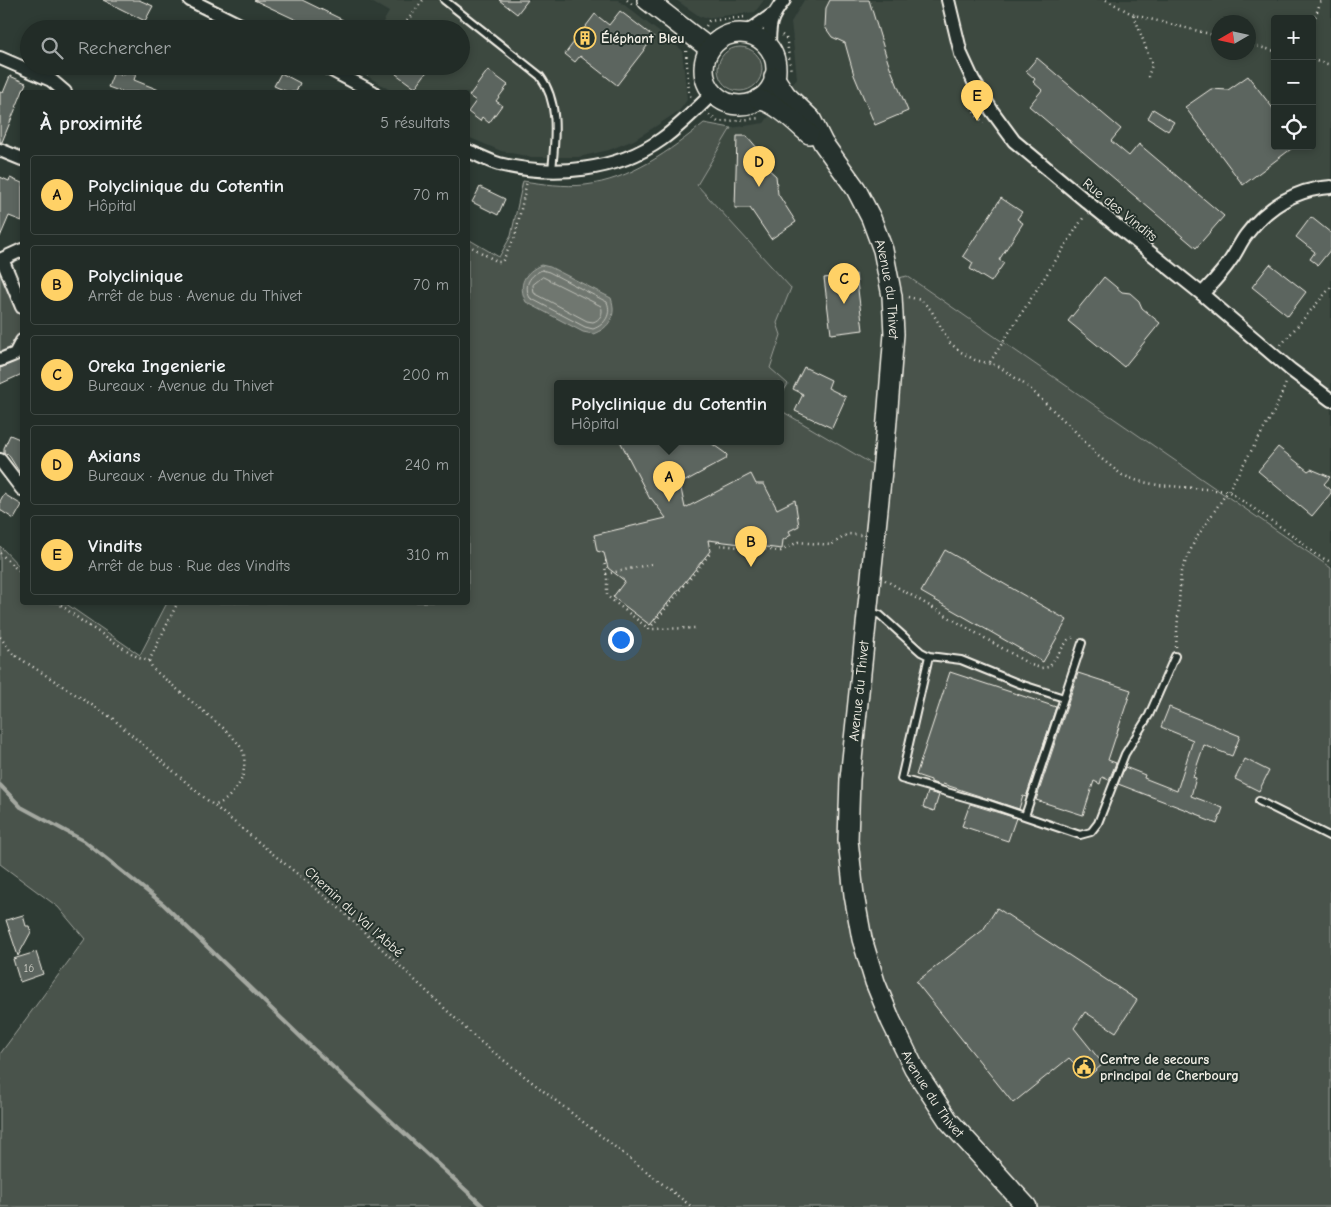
<!DOCTYPE html>
<html lang="fr">
<meta charset="utf-8">
<style>
:root{--surface:#222c27;--page:#2e3833;--text:#f1f3f6;--muted:#a2a7a7;--line:#3f4844;--accent:#ffd166}
body{margin:0;font-family:"Comic Neue",sans-serif;background:var(--page);color:var(--text)}
.controls{position:absolute;right:15px;top:15px;display:grid;overflow:hidden;border-radius:5px;box-shadow:0 2px 8px #0003}
.controls button{width:45px;height:45px;display:grid;place-items:center;padding:0;border:0;border-bottom:1px solid var(--line);background:var(--surface);color:var(--text);font:25px sans-serif}
.compass{position:absolute;left:1211px;top:15px;width:45px;height:45px;border-radius:50%;background:var(--surface);box-shadow:0 2px 8px #0003;rotate:261deg}
.you{position:absolute;left:620px;top:639px;width:18px;height:18px;margin:-12px;border:4px solid #fff;border-radius:50%;background:#1a73e8;box-shadow:0 0 0 8px #1a73e833}
.badge{display:grid;place-items:center;width:32px;height:32px;border-radius:50%;background:var(--accent);color:#111;font-size:16px;font-weight:700}
.pin{position:absolute;translate:-50% -41px;filter:drop-shadow(0 1px 2px #0008)}
.pin::after{content:'';position:absolute;top:26px;width:18px;height:15px;background:inherit;clip-path:polygon(0 0,100% 0,50% 100%)}
.popup{position:absolute;left:554px;top:380px;width:230px;height:65px;box-sizing:border-box;display:grid;place-content:center;border-radius:5px;background:var(--surface);filter:drop-shadow(0 1px 4px #0005);font-size:16px;white-space:nowrap;color:var(--muted)}
.popup b{font-size:19px;color:var(--text)}
.popup::after{content:'';position:absolute;left:50%;top:100%;margin-left:-10px;border:10px solid transparent;border-top-color:var(--surface)}
.list{margin:0;padding:0;list-style:none}
h2{display:flex;justify-content:space-between;align-items:center;height:65px;margin:0;padding:0 20px;font-size:21px}
h2 small{font-size:16px;font-weight:400;color:var(--muted)}
.list li{display:grid;grid-template-columns:32px 1fr auto;gap:15px;align-items:center;box-sizing:border-box;height:80px;margin:0 10px 10px;padding:0 10px;border:1px solid var(--line);border-radius:5px}
.list b{display:block;font-size:19px;white-space:nowrap}
.list p{margin:0;font-size:16px;white-space:nowrap;color:var(--muted)}
.list em{font-size:16px;font-style:normal;color:var(--muted)}
.icon{flex:none;width:28px;height:28px;fill:none;stroke:currentColor;stroke-width:2;stroke-linecap:round;stroke-linejoin:round}
.map{position:relative;flex:none;width:1331px;height:1207px;overflow:hidden}
.search{position:absolute;background:var(--surface);box-shadow:0 2px 8px #0003;left:20px;top:20px;width:450px;height:55px;display:flex;align-items:center;gap:12px;box-sizing:border-box;padding:0 18px;border-radius:28px;color:var(--muted);font-size:19px}
.panel{position:absolute;background:var(--surface);box-shadow:0 2px 8px #0003;left:20px;top:90px;width:450px;height:515px;border-radius:5px}
.map>svg:first-child{display:block}
.built{fill:#3c4841;fill-rule:evenodd}
.green{fill:#48524c;stroke:#9ea29a}
.water{fill:#6f7770;stroke:#a4a8a0}
.lines{fill:none;stroke-linecap:round;stroke-linejoin:round}
.shore{stroke:#bfc0b8;stroke-width:1}
.stream{stroke:#a4a8a0;stroke-width:4}
.building{fill:#5c655e;stroke:#f4f1e8}
.lane-casing{stroke:#f4f1e8;stroke-width:10}
.street-casing{stroke:#f4f1e8;stroke-width:16}
.secondary-casing{stroke:#f4f1e8;stroke-width:22}
.path{stroke:#f4f1e8;stroke-width:2.5;stroke-dasharray:1 4;stroke-linecap:butt}
.lane{stroke:#26332d;stroke-width:6}
.street{stroke:#26332d;stroke-width:12}
.secondary{stroke:#26332d;stroke-width:19}
.labels{text-anchor:middle;dominant-baseline:central;stroke-width:4;stroke-linejoin:round;paint-order:stroke}
.number-label{font-size:11px;fill:#cecec6}
.poi-label{font-size:14px;font-weight:bold;fill:#f4f1e8;stroke:#26332d;text-anchor:start}
.street-label{font-size:14px;fill:#f4f1e8;stroke:#26332d}
</style>
<div class="map">
<svg width="1331" height="1207" viewBox="0 0 1331 1207">
<rect width="100%" height="100%" fill="#2e3b34"/>
<filter id="ink" filterUnits="userSpaceOnUse"><feTurbulence type="fractalNoise" baseFrequency=".02" numOctaves="2"/><feDisplacementMap in="SourceGraphic" scale="10" xChannelSelector="R" yChannelSelector="G"/><feConvolveMatrix kernelMatrix="1 2 1 2 8 2 1 2 1" color-interpolation-filters="sRGB"/></filter>
<g filter="url(#ink)">
<path class="built" d="M368,0H618L682,50L687,100L679,111L653,128L634,140L609,150L579,157H531L501,151L468,137V92H393L354,68L356,66H461V29H379L389,12Z
M676,0H764L755,12L705,18L699,16Z
M804,0H1331V568L907,276L882,470L862,459L585,587L468,239L499,257L511,236L785,382L770,368L781,335L777,323L791,288L697,185L731,128L764,123L797,78L791,22ZM1275,19H1312V146H1275ZM1218,22H1248V52H1218ZM558,383H780V441H558Z"/>
<path class="green" d="M718 69a22 22 0 1 1 44 0a22 22 0 1 1-44 0Z
M704,123L731,128L697,185L791,288L777,323L781,335L770,368L788,384L780,397V383H558V441H780V410L882,470L890,280L907,276L1331,568V1207H0V1054L85,939L58,907L0,864V546L22,569V602L65,603L140,655L167,603L468,602V239L499,257L511,236L523,181C543,184 564,187 585,185C630,180 670,151 704,123Z
M4,273C12,292 33,324 17,345C14,349 5,353 0,355V274Z"/>
<path class="water" d="M541,265L550,267L611,298C617,315 610,328 593,334L583,332L526,302C517,284 525,272 541,265Z"/>
<g class="lines">
<path class="shore" d="M542,270L549,272L607,302C612,314 605,325 593,329L585,327L530,298C523,285 530,275 542,270Z
M543,277L601,306C604,313 600,320 593,322L587,321L534,293L533,285Z"/>
<path class="stream" d="M0,785L21,807L84,841L163,904L308,1044L484,1207"/>
</g>
<path class="building" d="M103,0H139L153,6L145,21Z
M254,0H302L343,20L339,29H303L305,24Z
M499,0H528L517,14Z
M830,0H869L888,62L908,111L875,125L854,75L845,43L832,37L825,27L826,8Z
M620,11L654,37L617,85L580,56L575,62L565,54L595,14L609,25Z
M1037,58L1121,129L1111,141L1129,156L1139,144L1224,216L1196,248L1029,106L1042,90L1033,82L1035,79L1026,71Z
M402,66H431L415,88L396,74Z
M125,69L136,74L134,80L164,92H122L108,87L114,72L123,75Z
M488,70L508,85L496,101L502,105L489,123L482,117L480,121L468,112L476,101L469,96Z
M281,73L300,83L296,92H288L274,86Z
M10,76L26,83L2,142H0V92L3,93Z
M1248,76L1275,111V146H1295L1243,185L1185,107L1211,89L1228,90Z
M1153,109L1174,122L1168,131L1148,118Z
M737,136H747L758,149L765,166L776,176L778,194L796,222L771,239L750,208H735Z
M0,177L9,181L10,178L22,183V221L9,216L0,237Z
M480,187L505,199L498,215L472,202Z
M1001,198L1022,212L1017,219L1023,223L999,260L1004,263L991,282L970,269L973,263L963,256Z
M1311,217L1331,233V249L1318,265L1310,259L1315,252L1296,237Z
M1270,264L1306,292L1288,316L1252,287Z
M856,274L863,330L831,334L824,278Z
M1104,277L1122,292L1130,293L1139,301L1142,308L1160,323L1124,367L1068,321Z
M21,359L22,374L0,384V368Z
M804,367L831,380L828,388L846,397L832,428L795,411L803,394L793,389Z
M10,435L22,440V476L8,454L4,453V448Z
M620,441H708L725,453L727,455L726,459L680,484L685,508L751,474L756,484H764L777,509L795,500L799,526L789,531L791,535L783,540L782,549L708,540L710,551L650,625L613,597L625,581L608,568L604,553L597,551L594,535L666,518L651,498L650,499Z
M1278,447L1308,471L1311,469L1330,477L1324,484L1331,490V493L1312,516L1258,471Z
M4,494L22,505L14,519L0,510V501Z
M945,550L1067,620L1043,662L921,592Z
M950,672L1056,707L1026,797L1023,796L1019,809L943,784L942,786L931,782V780L916,775Z
M1078,673L1131,690L1108,760L1116,763L1109,780L1102,777L1100,784L1094,781L1083,815L1036,800Z
M1169,707L1240,736L1232,756L1204,745L1193,777L1196,778L1191,796L1223,808L1217,824L1202,818V816L1118,784L1125,767L1145,775L1144,778L1177,791L1193,740L1161,727Z
M1245,759L1269,771L1259,791L1235,779Z
M928,792L939,795L934,811L923,807Z
M970,804L1016,818L1008,841L962,826Z
M997,908L1137,1000L1116,1032L1085,1012L1074,1028L1103,1064L1088,1077L1077,1063L1075,1064L1069,1058L1013,1103L916,982L983,930Z
M23,915L26,926H29L31,932L18,956L6,920Z
M36,952L43,974L20,982L13,959Z"/>
<g class="lines">
<g class="lane-casing">
<path id="lane" d="M444,0L540,76C560,103 555,139 552,170
M868,611L880,615L921,652L929,656L961,660L1020,684L1064,698
M929,656L901,779L989,804L1080,835L1091,832L1098,823L1125,754L1149,715L1175,656
M1259,801L1331,837
M1025,816L1082,643"/>
</g>
<g class="street-casing">
<path id="street" d="M190,0L248,29
M948,0L961,54L973,80L992,111L1014,141L1092,206L1202,294L1291,370L1331,400
M741,33L752,29L772,15
M769,49C769,25 769,19 784,0
M0,58L51,80L65,92
M324,66L373,92
M0,150L22,159
M468,151C478,155 489,161 499,164C553,177 616,172 662,139C680,126 697,109 713,93
M2,259L22,307
M0,260L22,250
M1202,294C1212,283 1222,273 1230,261C1236,253 1240,243 1246,235C1267,207 1296,189 1331,187
M0,360L15,354L22,341
M0,460L22,489"/>
</g>
<g class="secondary-casing">
<g id="secondary">
<path d="M647,0L710,49"/>
<circle cx="740" cy="69" r="36"/>
<path id="s1" d="M774,77L786,95L811,119L823,143L856,189L871,218L883,250L892,296L894,334L886,432L850,779L848,840L854,895L862,939L875,982L891,1021L914,1068L948,1120L1027,1207"/>
<path d="M759,99C779,105 794,121 809,134"/>
</g>
</g>
<path class="path" d="M627,0L632,4
M1106,0L1134,15L1218,36
M1134,15L1152,65L1147,80
M706,26L709,21L745,17
M1312,26L1321,0
M401,29L423,0
M782,35L786,38L787,42L791,72
M1248,44L1275,51
M686,51L689,93L691,98
M1312,60L1331,65
M366,75L373,66
M965,94L975,114L984,123
M709,115L718,122L761,118
M468,245L498,262H502L515,237L527,181
M908,297L921,300L931,310L950,343L961,352L975,360L998,366L1027,386L1072,428L1098,456L1122,475L1138,481L1158,485L1228,491L1295,537L1316,555L1331,562
M1281,345L1331,287
M990,362L1085,215
M717,542L719,545L781,551L798,542L831,545L848,534L861,535
M0,553L22,574
M606,561H604L607,578V596L649,629L697,628
M606,574L652,564
M885,580L1031,665L1041,668L1049,667L1068,640L1076,636
M57,602L83,622L139,658L149,661L178,602
M649,629L712,551
M0,637L13,654L112,718L195,790L340,909L478,1040L692,1207
M1176,647L1181,572L1195,540L1228,491L1275,410L1287,381
M149,661L153,669L228,732C234,739 242,746 244,755C245,761 244,772 242,778C238,788 225,804 214,805"/>
<use href="#lane" class="lane"/>
<use href="#street" class="street"/>
<use href="#secondary" class="secondary"/>
</g>
</g>
<defs>
<g id="building-ring" transform="scale(1.125)"><circle r="9.5" fill="#26332d" stroke="#ffd166" stroke-width="1.5"/><path d="M-4-6H4V6H1V3H-1V6H-4ZM-2.5-4.3h1.7v1.8h-1.7ZM.8-4.3h1.7v1.8H.8ZM-2.5-1h1.7V.8h-1.7ZM.8-1h1.7V.8H.8Z" fill="#ffd166"/></g>
<g id="civic-ring" transform="scale(1.125)"><circle r="9.5" fill="#26332d" stroke="#ffd166" stroke-width="1.5"/><path d="M-.6-6.5H3V-4.5H.6V-3L4-1V1h2V6H-6V1h2V-1L-.6-3ZM-1.2 2.5V6h2.4V2.5Z" fill="#ffd166"/></g>
</defs>
<g fill-rule="evenodd">
<use href="#building-ring" x="585" y="38"/>
<use href="#civic-ring" x="1084" y="1067"/>
</g>
<g class="labels">
<g class="number-label">
<text x="29" y="968">16</text>
</g>
<g class="poi-label">
<text x="601" y="38">Éléphant Bleu</text>
<text x="1100" y="1059">Centre de secours<tspan x="1100" dy="16">principal de Cherbourg</tspan></text>
</g>
<g class="street-label">
<text transform="translate(1120 210) rotate(39)">Rue des Vindits</text>
<text stroke="none"><textPath href="#s1" startOffset="246">Avenue du Thivet</textPath></text>
<text transform="translate(859 691) rotate(-84)">Avenue du Thivet</text>
<text transform="translate(354 912) rotate(42)">Chemin du Val l'Abbé</text>
<text stroke="none"><textPath href="#s1" startOffset="1071">Avenue du Thivet</textPath></text>
</g>
</g>
</svg>
<div class="controls">
<button>+</button>
<button>−</button>
<button><svg class="icon" aria-label="locate" viewBox="0 0 24 24"><circle cx="12" cy="12" r="6"/><path d="M12 2v4M12 18v4M2 12h4M18 12h4"/></svg></button>
</div>
<svg class="compass" viewBox="-18 -18 36 36"><path d="M0-13l5 13h-10z" fill="#e53935"/><path d="M0 13l5-13h-10z" fill="#a2a7a7"/></svg>
<div class="you"></div>
<div class="pin badge" style="left:669px;top:502px">A</div>
<div class="popup"><b>Polyclinique du Cotentin</b>Hôpital</div>
<div class="pin badge" style="left:751px;top:567px">B</div>
<div class="pin badge" style="left:844px;top:304px">C</div>
<div class="pin badge" style="left:759px;top:187px">D</div>
<div class="pin badge" style="left:977px;top:121px">E</div>
<div class="search"><svg class="icon" aria-label="search" viewBox="0 0 24 24"><circle cx="10" cy="10" r="6"/><path d="M15 15l6 6"/></svg>Rechercher</div>
<section class="panel">
<h2>À proximité<small>5 résultats</small></h2>
<ul class="list">
<li><span class="badge">A</span><div><b>Polyclinique du Cotentin</b><p>Hôpital</p></div><em>70 m</em></li>
<li><span class="badge">B</span><div><b>Polyclinique</b><p>Arrêt de bus · Avenue du Thivet</p></div><em>70 m</em></li>
<li><span class="badge">C</span><div><b>Oreka Ingenierie</b><p>Bureaux · Avenue du Thivet</p></div><em>200 m</em></li>
<li><span class="badge">D</span><div><b>Axians</b><p>Bureaux · Avenue du Thivet</p></div><em>240 m</em></li>
<li><span class="badge">E</span><div><b>Vindits</b><p>Arrêt de bus · Rue des Vindits</p></div><em>310 m</em></li>
</ul>
</section>
</div>
